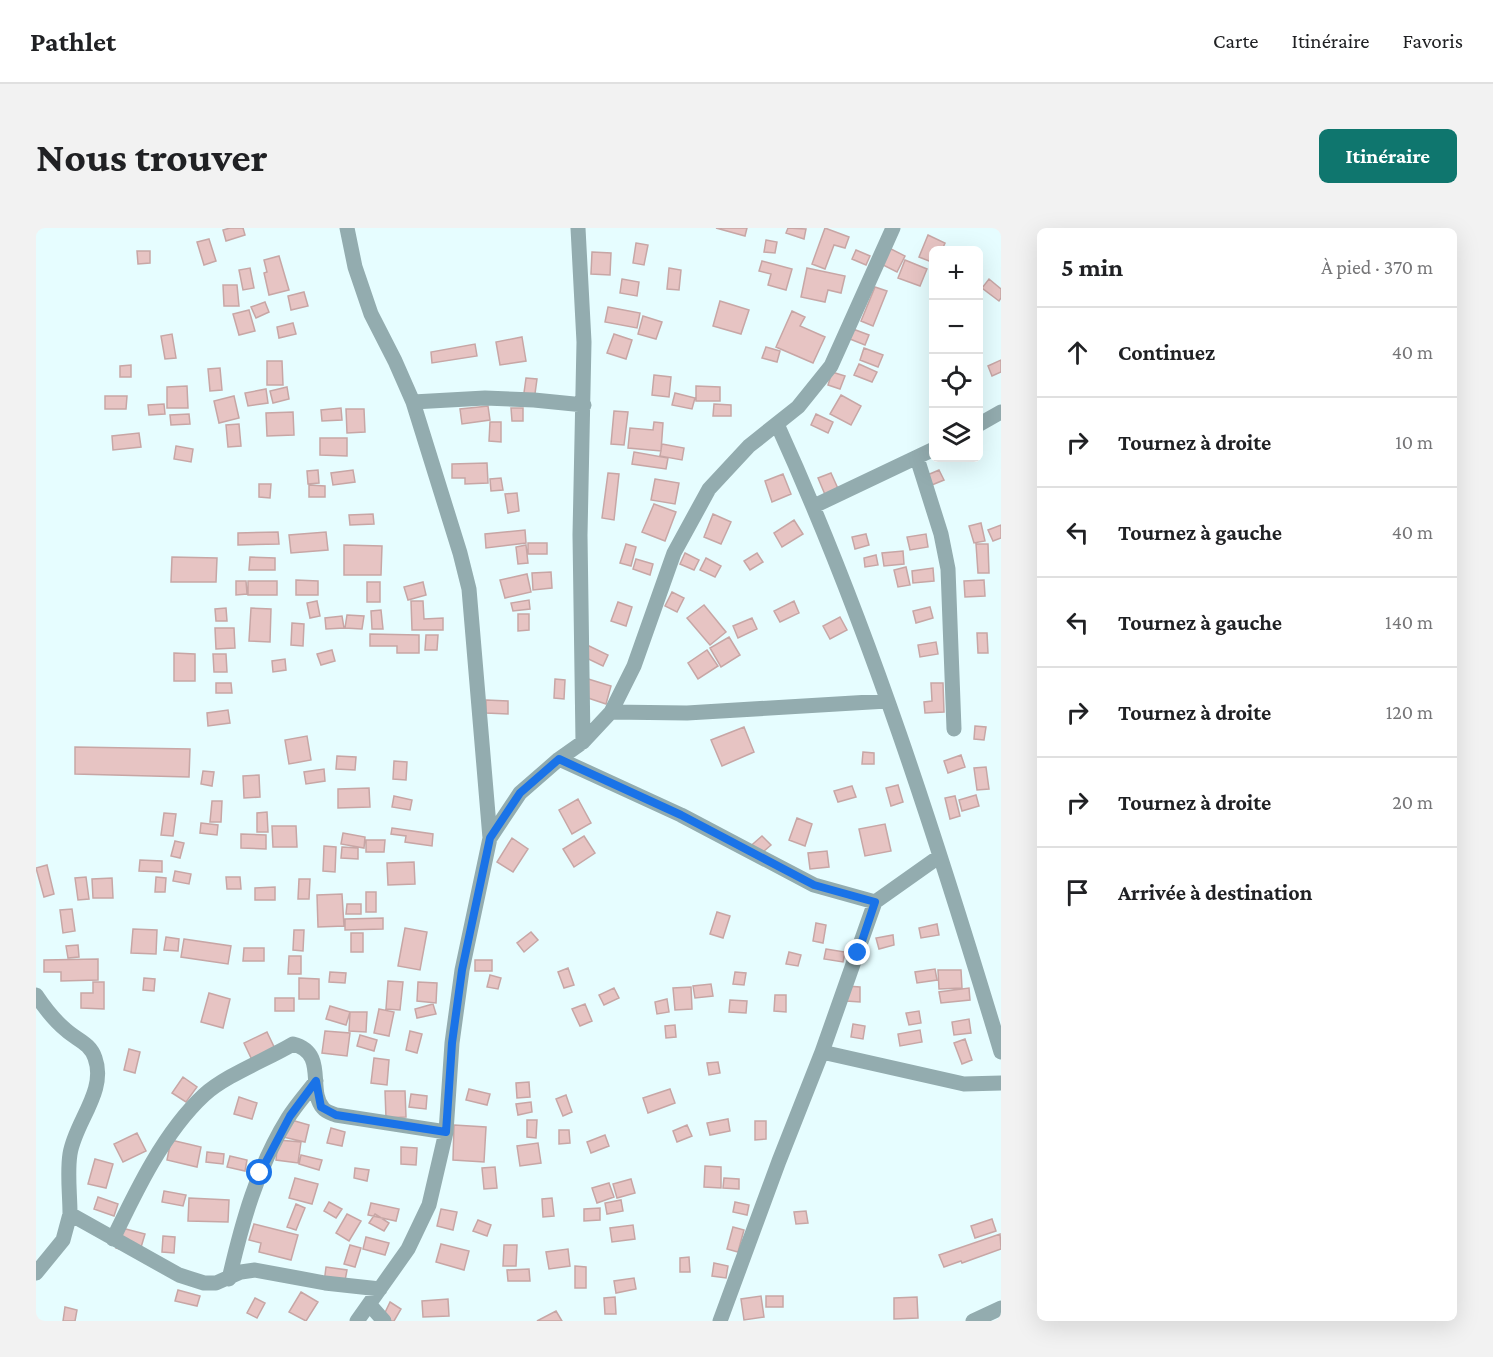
<!DOCTYPE html>
<html lang="fr">
<meta charset="utf-8">
<style>
:root{--surface:#fff;--page:#f2f2f2;--text:#202124;--muted:#757577;--line:#e0e0e0;--accent:#0f766e}
body{margin:0;font-family:"Crimson Pro",serif;background:var(--page);color:var(--text)}
.controls{position:absolute;right:18px;top:18px;display:grid;overflow:hidden;border-radius:9px;box-shadow:0 6px 24px #0002}
.controls button{width:54px;height:54px;display:grid;place-items:center;padding:0;border:0;border-bottom:2px solid var(--line);background:var(--surface);color:var(--text);font:30px sans-serif}
.stop{position:absolute;width:18px;height:18px;margin:-14px;border:4px solid #1a73e8;border-radius:50%;background:#fff}
.stop.end{background:#1a73e8;border-color:#fff;box-shadow:0 2px 6px #0008}
.list{margin:0;padding:0;list-style:none}
h2{display:flex;justify-content:space-between;align-items:center;height:78px;margin:0;padding:0 24px;font-size:26px}
h2 small{font-size:20px;font-weight:400;color:var(--muted)}
.list li{display:grid;grid-template-columns:39px 1fr auto;gap:18px;align-items:center;box-sizing:border-box;height:90px;padding:0 24px;border-top:2px solid var(--line)}
.list b{display:block;font-size:22px;white-space:nowrap}
.list em{font-size:20px;font-style:normal;color:var(--muted)}
.icon{flex:none;width:33px;height:33px;fill:none;stroke:currentColor;stroke-width:2;stroke-linecap:round;stroke-linejoin:round}
.map{position:relative;flex:none;width:965px;height:1093px;overflow:hidden;border-radius:9px}
header{display:flex;align-items:center;gap:36px;box-sizing:border-box;height:84px;padding:0 30px;background:var(--surface);border-bottom:2px solid var(--line)}
header strong{font-size:28px}
nav{display:flex;gap:33px;margin-inline-start:auto;font-size:21px}
.intro{display:flex;align-items:center;justify-content:space-between;box-sizing:border-box;height:144px;padding:0 36px}
h1{margin:0;font-size:42px}
.button{padding:15px 27px;border-radius:9px;background:var(--accent);color:#fff;font-size:21px;font-weight:700}
main{display:flex;gap:36px;padding:0 36px}
aside{flex:1;background:var(--surface);border-radius:9px;box-shadow:0 6px 24px #0002}
.map>svg:first-child{display:block}
.building{fill:#e7c4c3;stroke:#c7a6a5;stroke-width:1.5}
.lines{fill:none;stroke-linecap:round;stroke-linejoin:round}
.street{stroke:#93acaf;stroke-width:15}
.route{stroke:#1a73e8;stroke-width:8}
</style>
<header>
<strong>Pathlet</strong>
<nav><a>Carte</a><a>Itinéraire</a><a>Favoris</a></nav>
</header>
<div class="intro"><h1>Nous trouver</h1><a class="button">Itinéraire</a></div>
<main>
<div class="map">
<svg width="965" height="1093" viewBox="0 0 965 1093">
<rect width="100%" height="100%" fill="#e6fdff"/>
<path class="building" d="M194,0H207L209,7L190,13L187,2Z
M680,0H711L709,8Z
M752,0L770,1L768,11L750,5Z
M789,0L813,9L809,20L798,17L789,41L776,36Z
M892,7L909,15L906,22H898V35L883,29Z
M173,11L180,33L168,37L161,14Z
M730,12L741,14L739,25L728,24Z
M600,15L612,17L608,37L597,35Z
M853,20L869,28L861,44L845,36Z
M820,22L834,28L830,37L816,31Z
M101,23H114V35L102,36Z
M556,24L575,25L574,47L555,46Z
M243,28L253,62L233,67L228,45L231,44L228,32Z
M869,32L891,41L884,58L862,50Z
M726,33L756,41L750,62L732,57L735,46L723,43Z
M214,40L218,60L207,62L203,42Z
M633,40L645,42L643,62L631,61Z
M771,40L809,48L805,65L792,62L789,74L765,69Z
M586,51L603,54L601,68L584,65Z
M953,51L965,61V70L963,73L946,60Z
M187,57H201L203,78H188Z
M839,59L851,63L837,98L825,93Z
M268,64L272,78L255,82L252,68Z
M684,73L713,82L705,106L677,98Z
M229,74L233,84L220,90L215,79Z
M572,79L604,85L601,100L569,94Z
M213,82L219,103L203,107L197,86Z
M756,83L769,89L764,98L789,109L777,135L740,119Z
M607,88L626,94L620,111L602,106Z
M257,95L260,106L243,110L241,99Z
M817,101L833,107L829,117L814,111Z
M136,106L140,130L129,131L125,108Z
M578,106L596,112L590,131L571,125Z
M486,109L490,133L464,137L460,114Z
M439,116L441,128L396,135L395,124Z
M730,119L744,123L741,134L726,130Z
M828,120L847,127L842,139L824,132Z
M965,132V144L956,148L952,138Z
M231,133H246L247,157H231Z
M823,136L841,144L836,154L818,147Z
M95,137V149H84V138Z
M184,140L186,162L174,163L172,141Z
M796,144L809,148L804,161L792,157Z
M618,147L635,149L633,169L616,167Z
M490,150L501,151L498,173L487,172Z
M151,158L152,180H131V159Z
M660,158L684,159V173H660Z
M251,159L253,171L237,175L234,163Z
M230,161L232,175L212,178L209,165Z
M639,165L659,170L656,181L636,177Z
M805,167L825,178L815,197L794,186Z
M69,168H91L90,181H69Z
M198,168L203,190L183,195L178,173Z
M128,176L129,186L113,187L112,177Z
M678,176L695,177V188H677Z
M452,178L454,192L426,196L424,181Z
M305,180L306,192L286,193L285,182Z
M475,180H487V193H476Z
M310,181H328L329,204L311,205Z
M578,183L592,184L588,217L575,216Z
M257,184L258,207L231,208L230,185Z
M153,186L154,196L135,197L134,187Z
M780,186L797,194L792,205L775,197Z
M454,194H465V214L453,213Z
M618,194L627,195L625,223L592,220L594,200L617,202Z
M203,196L205,218L192,219L190,197Z
M103,205L105,219L77,222L76,208Z
M284,210H311V228L284,227Z
M626,216L648,220L646,232L624,228Z
M140,218L157,221L155,234L138,231Z
M598,224L632,230L630,241L596,236Z
M451,235L452,255L429,256V250H416V236Z
M282,242L283,255L272,256L271,243Z
M317,242L319,254L297,257L295,245Z
M903,242L908,252L886,261L882,251Z
M572,245L583,246L578,292L566,290Z
M795,245L803,263L790,269L782,250Z
M747,246L755,266L736,274L729,253Z
M465,250L467,262L455,263L454,251Z
M619,251L643,255L639,276L615,272Z
M223,256H235L234,270L223,269Z
M273,257L289,258V269H273Z
M481,265L483,283L472,285L469,266Z
M618,276L640,284L629,313L606,304Z
M337,286L338,296L314,297L313,287Z
M677,286L695,294L685,316L668,309Z
M758,292L767,306L746,319L738,305Z
M945,295L949,313L938,315L933,298Z
M965,297V310L957,313L952,302Z
M489,302L490,315L450,320L449,306Z
M242,304L243,316L202,317V305Z
M290,304L292,322L255,325L253,307Z
M830,306L833,317L819,321L816,309Z
M890,306L892,319L874,322L871,309Z
M492,315H511V326H492Z
M590,316L600,319L595,338L584,335Z
M940,316H952L953,345H942Z
M308,317L346,318L345,347H308Z
M490,317L492,335L482,336L480,319Z
M867,323L868,336L848,338L846,325Z
M649,325L663,332L658,342L644,336Z
M721,325L727,334L714,342L708,333Z
M840,327L842,337L829,339L828,330Z
M136,329L181,330L180,354H135Z
M214,329L239,330V342H213Z
M670,330L685,338L679,349L664,342Z
M600,331L617,336L614,347L597,341Z
M870,339L874,357L862,359L858,342Z
M897,340L898,353L877,355L876,343Z
M515,344L516,360L497,362L496,345Z
M491,346L495,364L469,370L464,352Z
M260,352L282,353V367H260Z
M948,352L949,368L929,369L928,353Z
M200,353H210L211,366L200,367Z
M212,353H241V367H212Z
M331,354H344V374H331Z
M387,354L390,367L372,372L368,359Z
M636,364L648,370L641,384L629,378Z
M493,372L494,381L477,383L475,375Z
M281,373L284,388L274,390L271,375Z
M375,373H387L388,391L407,390V402H376Z
M758,373L763,385L744,394L738,383Z
M582,374L596,379L590,398L575,393Z
M668,377L690,404L674,417L651,390Z
M894,379L897,390L880,395L877,383Z
M190,380L191,393H180L179,381Z
M215,380L235,381L234,414L213,413Z
M345,382L347,401H336L335,383Z
M482,386H493V402L482,403Z
M311,387L328,388L326,401L309,400Z
M306,388L308,400L290,401L289,390Z
M804,389L811,402L794,411L787,398Z
M716,390L721,401L702,410L697,398Z
M256,395L268,396L267,418L255,417Z
M179,400H198L199,420L180,421Z
M941,405H951L952,425H942Z
M334,406L383,407V425H361V418H334Z
M390,407H402L401,422H389Z
M693,409L704,427L685,439L674,420Z
M900,414L902,426L884,429L882,417Z
M551,417L572,427L567,438L546,428Z
M296,422L299,433L285,437L281,426Z
M671,422L682,438L662,451L652,435Z
M138,425L159,426V453H138Z
M177,426H190L191,444H178Z
M249,431L250,442L237,444L236,433Z
M549,450L575,458L570,476L543,467Z
M519,451L529,452L528,471L518,470Z
M180,455H195L196,465H180Z
M895,455H907L908,484L889,485L888,474L896,473Z
M450,472L472,473V486L450,485Z
M192,482L194,495L172,498L171,485Z
M939,498L950,499L948,512L938,511Z
M708,499L718,524L686,538L675,512Z
M271,508L275,532L253,536L249,512Z
M39,519L154,521L153,549L39,546Z
M827,524L838,525V536H826Z
M925,527L929,539L912,545L908,533Z
M301,528L320,529L319,542L300,541Z
M358,533L371,534L370,552L357,551Z
M950,539L953,561L941,562L938,540Z
M288,541L289,553L270,556L268,544Z
M167,543L178,544L176,558L165,556Z
M223,547L224,569L208,570L207,548Z
M862,557L867,574L855,578L850,560Z
M816,558L820,569L802,574L798,563Z
M333,560L334,579L302,580V561Z
M940,567L943,578L926,583L923,572Z
M358,568L376,572L374,582L356,579Z
M919,568L924,588L914,591L909,570Z
M542,571L555,595L536,606L523,582Z
M176,573H186L185,594H174Z
M231,584L232,604H221V585Z
M128,585L140,586L137,608L125,607Z
M761,590L776,596L769,618L753,612Z
M165,595L182,597L181,607L164,605Z
M849,596L855,623L829,628L823,601Z
M236,598H260L261,619H237Z
M356,600L397,606L396,618L369,614L370,608L355,606Z
M307,605L329,609L328,620L305,616Z
M205,606L230,607V621L205,620Z
M548,608L559,625L538,639L527,621Z
M726,608L735,617L719,631L710,622Z
M476,610L492,621L477,644L461,634Z
M330,612H349L348,624H330Z
M139,613L148,615L144,630L135,628Z
M288,618L300,619L299,644L287,643Z
M306,619L322,620V631L305,630Z
M791,623L793,639L774,641L772,625Z
M104,632L126,633V644L103,643Z
M378,634L379,656L352,657L351,635Z
M11,637L18,666L8,669L0,640Z
M139,643L155,646L153,656L137,653Z
M50,649L53,671L42,672L39,650Z
M120,649L130,650L129,664H119Z
M190,649H204L205,661H191Z
M76,650L77,670H57L56,651Z
M263,651H274L273,671H262Z
M239,659V672H219V660Z
M330,664H340V684H330Z
M306,666L308,698L282,699L281,667Z
M311,676H325V686H310Z
M36,681L39,703L27,705L24,682Z
M681,684L694,688L687,710L674,706Z
M347,690V701L309,702V691Z
M780,695L790,697L787,715L777,713Z
M901,696L903,707L885,710L883,700Z
M369,700L391,704L384,742L362,738Z
M97,701L121,702L120,726L95,725Z
M258,702H268L267,723L257,722Z
M495,704L502,712L488,724L481,715Z
M315,705H327V724H315Z
M857,707L858,717L843,721L840,710Z
M130,709L143,711L142,723L128,722Z
M148,711L195,718L192,736L145,729Z
M42,717L43,729L32,730L30,718Z
M208,720H228V733H207Z
M790,721L809,724L807,734L788,731Z
M753,724L765,727L762,738L750,736Z
M253,728H265V746H252Z
M62,731V752L25,753V744H8V732Z
M439,732H456V743H439Z
M532,740L538,757L528,760L522,744Z
M899,741L901,752L881,755L879,744Z
M902,742H925L926,760L903,761Z
M294,744L310,745L309,755L293,754Z
M699,744L710,745L708,757L697,756Z
M454,747L465,750L462,761L451,759Z
M108,750L119,751L118,763L107,762Z
M263,750L283,751V771H263Z
M352,753L367,754L364,782L350,781Z
M57,754H68V781L45,780V765H57Z
M382,754L401,755L400,775L381,773Z
M675,756L677,768L659,770L657,758Z
M810,758L824,759V774L810,773Z
M655,759L656,781L639,782L637,760Z
M578,760L583,770L568,777L563,767Z
M933,760L934,772L905,775L903,764Z
M173,765L194,771L187,800L165,794Z
M739,767H750V784L738,783Z
M239,770H258V783H239Z
M631,771L633,784L621,786L619,774Z
M694,772L711,773L710,785L693,784Z
M397,776L400,786L381,790L379,781Z
M549,776L556,793L544,798L536,781Z
M294,778L314,784L310,797L290,791Z
M343,781L358,784L353,808L338,805Z
M883,783L885,795L873,797L870,785Z
M314,784H331L330,804L313,803Z
M933,791L935,805L918,807L916,794Z
M817,796L829,798L827,811L815,809Z
M639,797L640,809L630,810L629,798Z
M884,802L886,814L864,818L862,806Z
M289,803L314,805L311,828L286,825Z
M374,803L386,806L381,825L370,822Z
M231,804L240,823L217,834L208,815Z
M324,807L341,812L338,823L321,818Z
M929,811L936,832L926,836L918,815Z
M93,821L104,824L99,845L88,842Z
M338,830L353,832L351,857L335,855Z
M682,834L684,845L673,847L671,835Z
M147,849L161,859L150,874L136,865Z
M493,854L494,869L481,870L480,855Z
M433,861L454,866L451,877L430,872Z
M634,861L639,875L612,885L607,870Z
M349,863H369L370,889L350,890Z
M375,866L391,868L390,881L373,879Z
M530,867L536,884L527,888L520,871Z
M203,869L221,875L216,891L198,886Z
M495,874L496,884L482,887L480,876Z
M252,891L273,897L269,914L247,909Z
M692,891L694,903L674,907L671,895Z
M491,892H501L500,910L491,909Z
M719,893H730V911L719,912Z
M418,897L450,899L448,934L417,932Z
M651,897L656,908L641,914L637,903Z
M295,900L309,904L306,918L291,915Z
M523,902H533L534,915L523,916Z
M101,905L110,923L87,934L78,916Z
M569,907L573,918L555,925L551,914Z
M135,912L165,919L161,939L131,932Z
M242,912L265,914L262,935L240,932Z
M502,915L505,935L484,938L481,918Z
M365,919L381,920L380,937L365,936Z
M171,924L188,926L187,936L170,934Z
M265,927L286,932L283,942L263,936Z
M194,928L211,932L209,943L191,939Z
M59,931L77,936L70,960L52,956Z
M669,938L685,939V960L668,959Z
M459,939L461,960L448,961L446,940Z
M319,940L333,942L331,953L318,950Z
M259,950L282,956L276,976L253,970Z
M688,950L703,951V961L687,960Z
M595,951L599,965L581,970L577,956Z
M573,955L578,969L561,975L556,960Z
M128,963L150,967L147,978L126,974Z
M62,969L82,976L78,988L58,981Z
M153,970L193,972L192,994L152,993Z
M516,970L518,988L507,989L506,971Z
M585,972L587,983L571,986L569,975Z
M293,974L306,981L300,990L288,983Z
M699,974L713,977L711,987L697,984Z
M335,975L363,981L360,993L332,987Z
M260,976L269,980L260,1002L251,999Z
M564,980V992L548,993V981Z
M405,981L421,984L417,1002L401,998Z
M770,983L772,995L760,996L758,984Z
M311,986L325,993L313,1013L300,1005Z
M339,986L353,995L348,1003L333,995Z
M956,991L960,1003L939,1010L935,998Z
M442,992L455,997L451,1008L437,1003Z
M218,996L262,1007L255,1032L223,1024L225,1015L213,1012Z
M597,997L599,1011L576,1014L574,1000Z
M697,999L708,1002L702,1024L691,1021Z
M86,1000L109,1006L103,1026L80,1020Z
M964,1006L965,1021L926,1035L925,1033L908,1039L903,1027Z
M127,1008L139,1009L138,1025L126,1024Z
M330,1009L353,1015L349,1027L327,1021Z
M405,1016L433,1023L428,1042L400,1034Z
M314,1017L325,1020L319,1039L308,1036Z
M468,1017H481L480,1038H467Z
M532,1021L534,1038L513,1041L510,1024Z
M653,1029L654,1044H644V1030Z
M678,1035L692,1038L690,1050L676,1048Z
M539,1038L550,1039V1060H539Z
M290,1039L311,1042L308,1058L288,1055Z
M493,1041L494,1053H472L471,1042Z
M598,1050L600,1061L580,1065L578,1053Z
M142,1062L164,1068L161,1078L139,1073Z
M265,1064L282,1074L270,1093L253,1084Z
M725,1068L728,1089L708,1092L705,1071Z
M730,1068H747V1079H730Z
M579,1069L580,1086H569L568,1070Z
M881,1069L882,1090L858,1091V1070Z
M219,1070L229,1075L221,1090L211,1085Z
M412,1071L413,1088L387,1089L386,1073Z
M354,1074L365,1081L358,1093H345Z
M29,1079L41,1082L39,1093H27Z
M520,1083L526,1093H501Z"/>
<g class="lines">
<path class="street" d="M311,0L319,39L335,86L359,133L377,174L424,325L433,361L454,610
M542,0L548,114L544,307L547,514
M377,174L449,170L498,172L548,177
M741,196C833,398 901,612 965,824
M942,197L965,184
M881,230L905,306L912,341L918,501
M778,278L898,221
M575,484L651,485L851,473
M523,531L645,587L778,657L839,674
M0,767C8,779 19,793 30,802C41,812 54,815 59,830C71,863 39,894 34,926C31,945 34,966 34,986L143,1047L168,1055H180L205,1044L219,1042L289,1055L344,1061
M786,824L839,674L904,628
M77,1011C100,963 128,904 168,867C190,847 230,832 257,816C292,825 271,862 287,880C290,884 295,885 300,887L410,904
M0,1045L27,1012L34,986
M193,1051C206,995 221,940 252,890C260,877 271,865 280,853
M333,1076L348,1093
M321,1093L372,1021L393,977L410,904L416,815L426,742L454,610L484,565L523,531L547,514L575,484L598,438L638,325L673,261L713,218L762,179L795,138L857,0
M684,1093L743,933L786,824L928,856L965,855
M937,1093L965,1080"/>
</g>
<g class="lines">
<path class="route" d="M224,945L254,888L280,853L285,879L300,887L410,904L416,815L426,742L454,610L484,565L523,531L645,587L778,657L839,674L822,725"/>
</g>
</svg>
<div class="controls">
<button>+</button>
<button>−</button>
<button><svg class="icon" aria-label="locate" viewBox="0 0 24 24"><circle cx="12" cy="12" r="6"/><path d="M12 2v4M12 18v4M2 12h4M18 12h4"/></svg></button>
<button><svg class="icon" aria-label="layers" viewBox="0 0 24 24"><path d="M12 4l9 5-9 5-9-5zM3 14l9 5 9-5"/></svg></button>
</div>
<div class="stop" style="left:224px;top:945px"></div>
<div class="stop end" style="left:822px;top:725px"></div>
</div>
<aside>
<h2>5 min<small>À pied · 370 m</small></h2>
<ul class="list">
<li><svg class="icon" aria-label="ahead" viewBox="0 0 24 24"><path d="M12 20V5M6 11l6-6 6 6"/></svg><div><b>Continuez</b></div><em>40 m</em></li>
<li><svg class="icon" aria-label="right" viewBox="0 0 24 24"><path d="M7 20v-9h11M14 6l5 5-5 5"/></svg><div><b>Tournez à droite</b></div><em>10 m</em></li>
<li><svg class="icon" aria-label="left" viewBox="0 0 24 24"><path d="M17 20v-9H6M10 6l-5 5 5 5"/></svg><div><b>Tournez à gauche</b></div><em>40 m</em></li>
<li><svg class="icon" aria-label="left" viewBox="0 0 24 24"><path d="M17 20v-9H6M10 6l-5 5 5 5"/></svg><div><b>Tournez à gauche</b></div><em>140 m</em></li>
<li><svg class="icon" aria-label="right" viewBox="0 0 24 24"><path d="M7 20v-9h11M14 6l5 5-5 5"/></svg><div><b>Tournez à droite</b></div><em>120 m</em></li>
<li><svg class="icon" aria-label="right" viewBox="0 0 24 24"><path d="M7 20v-9h11M14 6l5 5-5 5"/></svg><div><b>Tournez à droite</b></div><em>20 m</em></li>
<li><svg class="icon" aria-label="arrive" viewBox="0 0 24 24"><path d="M6 21V4h12l-3 4 3 4H6"/></svg><div><b>Arrivée à destination</b></div></li>
</ul>
</aside>
</main>
